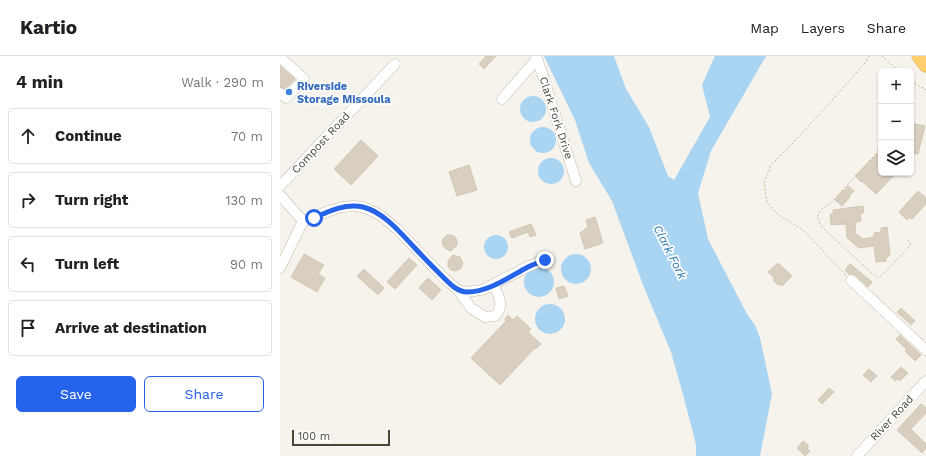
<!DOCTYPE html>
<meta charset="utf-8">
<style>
:root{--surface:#fff;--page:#f2f2f2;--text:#202124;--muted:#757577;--line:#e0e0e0;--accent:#2563eb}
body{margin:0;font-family:"Work Sans",sans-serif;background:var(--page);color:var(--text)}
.controls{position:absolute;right:12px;top:12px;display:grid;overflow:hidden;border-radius:6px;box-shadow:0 1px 3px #0004}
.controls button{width:36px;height:36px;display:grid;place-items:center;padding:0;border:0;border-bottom:1px solid var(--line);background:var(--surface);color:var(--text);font:20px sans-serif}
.scale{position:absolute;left:12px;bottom:10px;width:98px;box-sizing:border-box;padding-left:4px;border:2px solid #4b4439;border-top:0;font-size:11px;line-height:14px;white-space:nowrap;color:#4b4439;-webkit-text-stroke:3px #fff;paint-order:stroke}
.stop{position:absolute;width:12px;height:12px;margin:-9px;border:3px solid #2563eb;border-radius:50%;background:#fff}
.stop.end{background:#2563eb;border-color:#fff;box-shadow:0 1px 4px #0008}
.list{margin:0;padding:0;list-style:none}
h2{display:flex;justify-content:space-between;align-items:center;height:52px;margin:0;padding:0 16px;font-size:17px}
h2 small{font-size:13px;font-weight:400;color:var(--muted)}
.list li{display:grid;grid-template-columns:26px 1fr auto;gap:12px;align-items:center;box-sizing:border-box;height:56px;margin:0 8px 8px;padding:0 8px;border:1px solid var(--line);border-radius:6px}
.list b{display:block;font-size:15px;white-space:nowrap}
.list em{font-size:13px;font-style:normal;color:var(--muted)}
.actions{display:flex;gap:8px;padding:12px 16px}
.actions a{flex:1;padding:9px 0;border:1px solid var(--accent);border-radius:6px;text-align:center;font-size:14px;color:var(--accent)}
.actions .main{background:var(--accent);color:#fff}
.icon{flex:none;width:22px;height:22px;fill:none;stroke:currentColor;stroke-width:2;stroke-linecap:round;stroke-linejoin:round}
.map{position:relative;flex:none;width:646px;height:400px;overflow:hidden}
header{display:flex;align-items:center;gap:24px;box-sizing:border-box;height:56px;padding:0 20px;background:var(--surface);border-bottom:1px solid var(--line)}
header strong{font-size:19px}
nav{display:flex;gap:22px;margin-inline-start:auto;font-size:14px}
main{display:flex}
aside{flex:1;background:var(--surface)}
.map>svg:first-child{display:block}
.water{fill:#a9d4f2}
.building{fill:#d8cfc1;stroke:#d3c7b4}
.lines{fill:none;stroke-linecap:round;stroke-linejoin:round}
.minor-casing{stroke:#c2bbae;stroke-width:11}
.highway-casing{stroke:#e0a43c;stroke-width:15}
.path{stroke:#c4b79f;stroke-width:1;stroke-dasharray:2 2;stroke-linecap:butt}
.minor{stroke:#fff;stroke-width:10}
.highway{stroke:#ffcf6e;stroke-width:14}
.route{stroke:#2563eb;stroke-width:5}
.shop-dot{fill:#3f7fe0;stroke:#fff;stroke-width:1.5}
.labels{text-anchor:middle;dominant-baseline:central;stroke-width:3.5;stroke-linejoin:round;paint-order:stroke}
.shop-label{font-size:11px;font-weight:bold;fill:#366cbe;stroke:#fff;text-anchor:start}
.street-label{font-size:11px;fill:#4b4439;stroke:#fff}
.water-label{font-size:12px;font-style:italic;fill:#2e7ab2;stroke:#fff}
</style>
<header>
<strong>Kartio</strong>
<nav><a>Map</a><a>Layers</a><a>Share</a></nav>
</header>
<main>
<aside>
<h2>4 min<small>Walk · 290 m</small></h2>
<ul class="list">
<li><svg class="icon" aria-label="ahead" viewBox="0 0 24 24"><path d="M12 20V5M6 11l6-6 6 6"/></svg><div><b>Continue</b></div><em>70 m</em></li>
<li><svg class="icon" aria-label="right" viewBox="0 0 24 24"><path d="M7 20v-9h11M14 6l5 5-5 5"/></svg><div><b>Turn right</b></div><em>130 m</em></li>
<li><svg class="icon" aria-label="left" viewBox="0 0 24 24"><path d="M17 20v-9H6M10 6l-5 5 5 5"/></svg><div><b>Turn left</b></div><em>90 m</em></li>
<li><svg class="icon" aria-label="arrive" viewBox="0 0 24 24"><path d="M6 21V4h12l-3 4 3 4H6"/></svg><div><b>Arrive at destination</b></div></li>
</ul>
<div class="actions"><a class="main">Save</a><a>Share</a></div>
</aside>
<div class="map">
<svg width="646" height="400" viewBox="0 0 646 400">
<rect width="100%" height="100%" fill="#f6f3ec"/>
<path class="water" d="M264,0H334L346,33L369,71L388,120L394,124L430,61L422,29L433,4L435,0H486L431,95L418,137L428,183L467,258L475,269L480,282L492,338L480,400H416V389L404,342L391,296L363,229L332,145L309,107L295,64Z
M240 53a13 13 0 1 1 26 0a13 13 0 1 1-26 0Z
M250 84a13 13 0 1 1 26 0a13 13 0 1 1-26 0Z
M258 115a13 13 0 1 1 26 0a13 13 0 1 1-26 0Z
M204 191a12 12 0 1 1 24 0a12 12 0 1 1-24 0Z
M281 213a15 15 0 1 1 30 0a15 15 0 1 1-30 0Z
M244 226a15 15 0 1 1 30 0a15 15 0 1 1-30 0Z
M255 263a15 15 0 1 1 30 0a15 15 0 1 1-30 0Z"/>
<path class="building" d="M206,0H216L204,13L199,8Z
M0,10L15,23L5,33L0,31Z
M631,67L645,70L638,98L631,97Z
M81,84L98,100L71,129L54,113Z
M601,94V117H616L596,138L582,125L581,126L575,120Z
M189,109L197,134L177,140L169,116Z
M568,130L574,135L569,140L570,141L562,150L555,144L563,134L564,135Z
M638,135L646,142V148L632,163L630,161L627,164L619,156Z
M583,150L584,156L580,159L581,165L576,166L575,177L583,183L594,181V177L601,176V172L607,171L610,199L606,202V205L596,206L594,190L579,192L567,182L566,168L551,169L550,159L553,157V154Z
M315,161L323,187L305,193L300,177L308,171L306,164Z
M251,168L256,179L250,181L248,176L232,182L229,176Z
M167,179H170L174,180L177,184V189L171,195L166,193L163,189L162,184Z
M24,198L44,209L38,218L45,222L37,236L11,221Z
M173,199L180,201L183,207L181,212L176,215L171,214L168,210V205Z
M129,202L137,209L115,233L107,226Z
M498,207L512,220L502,230L499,228L498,229L493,224L495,223L488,216Z
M570,208L592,226L588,231L575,219L572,218H569L565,214Z
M84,213L104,232L98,239L77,220Z
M148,222L161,234L152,244L139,232Z
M284,230L288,240L279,243L276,232Z
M621,252L635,265L631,269L617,256Z
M228,259L233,264L237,260L251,273L248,276L261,288L256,293L255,292L220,329L191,302L226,265L225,263Z
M620,279L641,299L635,305L625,295L627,294L616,283Z
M621,311L628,317L620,325L618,323L615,325L611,321Z
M589,313L597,320L591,326L583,319Z
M549,332L554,336L542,348L538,344Z
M641,348L646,352V357L631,373L646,388V392L642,397L617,374Z
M523,385L529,390L527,392L530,395L525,400L517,392Z"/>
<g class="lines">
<g class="minor-casing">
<path id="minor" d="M256,0L262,17L296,125
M0,1L24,23L6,42L0,37
M222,43L257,3
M0,130L115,8
M0,139L23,165
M0,212L23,165L49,155L62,151L74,150L83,151L94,156L100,159L117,173L165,223L178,234L185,236L202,234L249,210L265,204
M571,224L646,294
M178,234L191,252L205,261L215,260C225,250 219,240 213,229
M577,400L646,325"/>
</g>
<g class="highway-casing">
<path id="highway" d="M639,0L646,9"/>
</g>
<path class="path" d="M602,0L619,15
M631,25L646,34
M601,92L550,148C538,154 534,159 542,171L597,222L602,219L631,189L627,183
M566,219L523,174L497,158L487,146L484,127L491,109L512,88L554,42L585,7L589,0"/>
<use href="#minor" class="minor"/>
<use href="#highway" class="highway"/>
</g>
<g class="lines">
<path class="route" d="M34,162C49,155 66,147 83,151C103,156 119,175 133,190C142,200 152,210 162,220C169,227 177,236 187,236C209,236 229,221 248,211C253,208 259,207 265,204"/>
</g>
<circle class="shop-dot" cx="9" cy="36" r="4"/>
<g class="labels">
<g class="shop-label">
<text x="17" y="30">Riverside<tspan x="17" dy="13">Storage Missoula</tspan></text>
</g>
<g class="street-label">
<text transform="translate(276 62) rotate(72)">Clark Fork Drive</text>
<text transform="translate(41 87) rotate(-47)">Compost Road</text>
<text transform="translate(612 362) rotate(-47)">River Road</text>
</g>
<g class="water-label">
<text transform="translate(390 196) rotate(63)">Clark Fork</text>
</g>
</g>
</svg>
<div class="controls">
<button>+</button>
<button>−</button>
<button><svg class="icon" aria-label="layers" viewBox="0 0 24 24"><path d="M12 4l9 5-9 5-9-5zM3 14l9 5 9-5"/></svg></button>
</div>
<div class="scale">100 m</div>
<div class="stop" style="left:34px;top:162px"></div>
<div class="stop end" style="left:265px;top:204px"></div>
</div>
</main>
